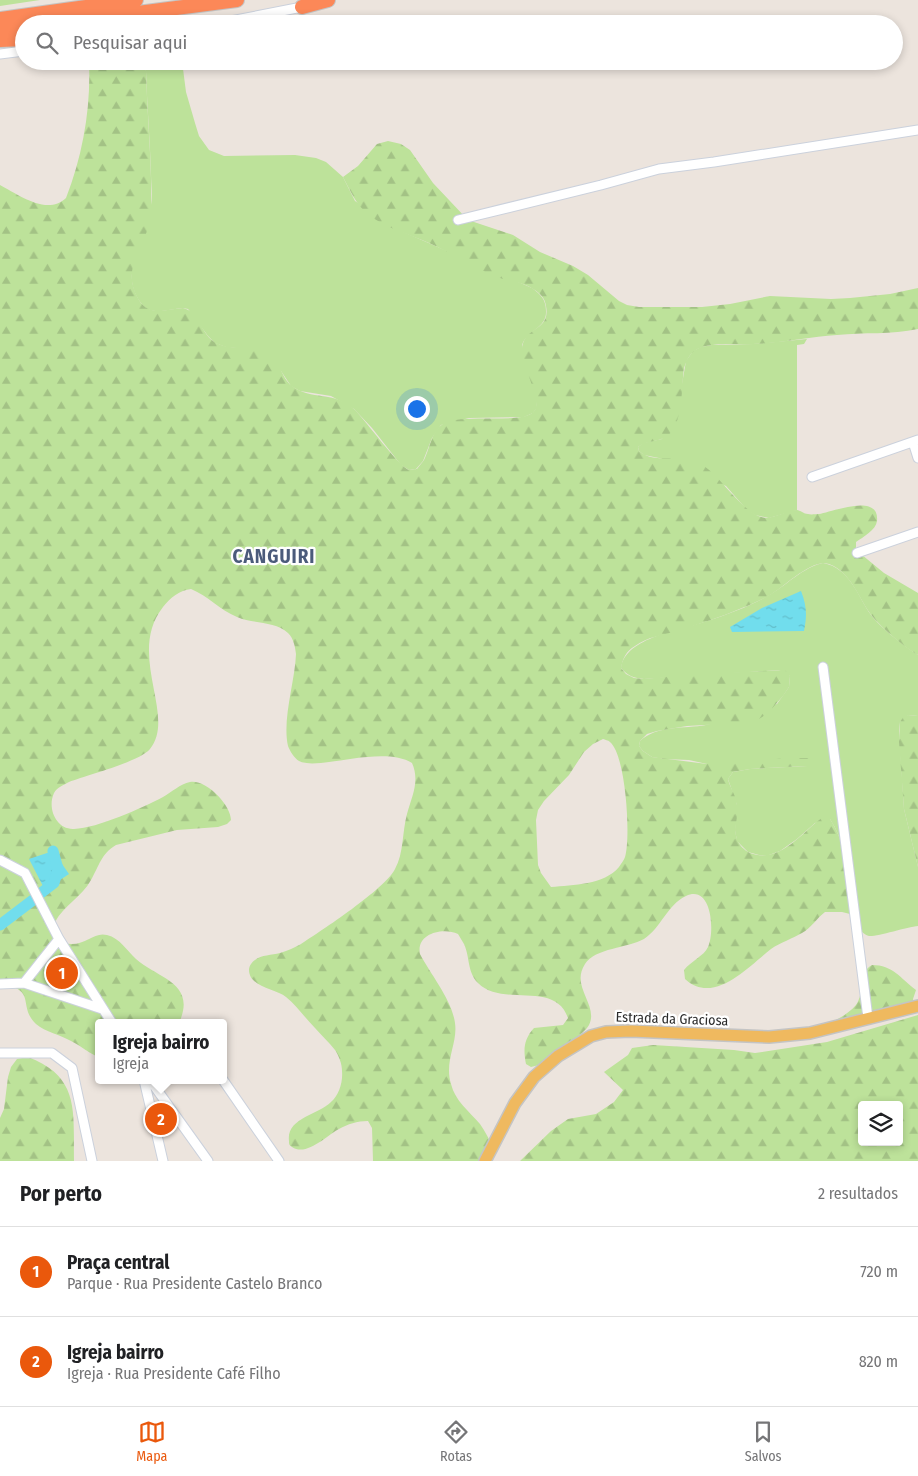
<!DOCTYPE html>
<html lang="pt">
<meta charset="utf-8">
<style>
:root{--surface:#fff;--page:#f2f2f2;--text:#202124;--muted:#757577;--line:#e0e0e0;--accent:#ea580c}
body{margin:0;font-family:"Fira Sans Condensed",sans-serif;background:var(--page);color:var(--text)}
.controls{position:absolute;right:15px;bottom:15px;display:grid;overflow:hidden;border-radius:5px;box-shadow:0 2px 8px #0003}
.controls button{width:45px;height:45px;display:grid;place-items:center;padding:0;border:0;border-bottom:1px solid var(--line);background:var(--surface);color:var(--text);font:25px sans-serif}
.you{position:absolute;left:416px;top:408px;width:18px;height:18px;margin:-12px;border:4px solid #fff;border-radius:50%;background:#1a73e8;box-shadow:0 0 0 8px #1a73e833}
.badge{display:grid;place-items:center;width:32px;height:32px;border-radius:50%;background:var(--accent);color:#fff;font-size:16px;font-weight:700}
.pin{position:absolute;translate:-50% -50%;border:2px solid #fff;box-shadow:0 1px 5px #0006}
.popup{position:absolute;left:95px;top:1019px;width:132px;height:65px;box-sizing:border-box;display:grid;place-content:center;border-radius:5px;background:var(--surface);filter:drop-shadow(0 1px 4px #0005);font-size:16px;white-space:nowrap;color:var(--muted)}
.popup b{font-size:19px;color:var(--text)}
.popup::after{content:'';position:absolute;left:50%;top:100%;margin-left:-10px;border:10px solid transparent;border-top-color:var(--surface)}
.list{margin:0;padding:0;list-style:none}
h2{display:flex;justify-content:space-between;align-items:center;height:65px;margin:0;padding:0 20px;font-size:21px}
h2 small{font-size:16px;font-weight:400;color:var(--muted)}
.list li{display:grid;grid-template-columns:32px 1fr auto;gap:15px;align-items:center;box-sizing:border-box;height:90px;padding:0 20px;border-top:1px solid var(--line)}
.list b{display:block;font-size:19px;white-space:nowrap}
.list p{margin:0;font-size:16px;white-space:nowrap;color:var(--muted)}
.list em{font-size:16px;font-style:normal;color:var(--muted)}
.icon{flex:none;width:28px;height:28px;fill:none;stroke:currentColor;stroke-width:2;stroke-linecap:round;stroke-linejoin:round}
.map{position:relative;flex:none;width:918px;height:1161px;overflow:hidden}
.search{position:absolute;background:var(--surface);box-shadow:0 2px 8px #0003;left:15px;right:15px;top:15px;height:55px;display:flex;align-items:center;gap:12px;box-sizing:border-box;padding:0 18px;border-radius:28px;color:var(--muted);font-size:19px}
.sheet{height:245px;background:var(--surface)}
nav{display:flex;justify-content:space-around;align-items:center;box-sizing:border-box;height:70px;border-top:1px solid var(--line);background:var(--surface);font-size:14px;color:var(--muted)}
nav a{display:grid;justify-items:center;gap:2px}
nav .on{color:var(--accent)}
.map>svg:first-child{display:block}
.grass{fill:#bde29a}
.forest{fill:url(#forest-firs);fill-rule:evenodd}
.water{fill:url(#water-ripples)}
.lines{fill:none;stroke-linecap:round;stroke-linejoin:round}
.river{stroke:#71dded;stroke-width:11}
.minor-casing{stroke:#cbd1dc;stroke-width:11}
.major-casing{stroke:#c4c4c4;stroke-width:14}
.highway-casing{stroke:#c4c4c4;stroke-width:16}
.minor{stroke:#fff;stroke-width:9}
.major{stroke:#efb95f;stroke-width:11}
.highway{stroke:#fc8858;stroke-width:14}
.labels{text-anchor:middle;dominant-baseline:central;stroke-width:4.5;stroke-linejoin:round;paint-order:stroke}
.street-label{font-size:14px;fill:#2b2b2b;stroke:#fff}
.district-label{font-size:19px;font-weight:bold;letter-spacing:1px;fill:#4b5b7b;stroke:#fff}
</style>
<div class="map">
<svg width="918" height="1161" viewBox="0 0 918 1161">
<defs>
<pattern id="forest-firs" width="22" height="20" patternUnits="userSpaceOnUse" patternTransform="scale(1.25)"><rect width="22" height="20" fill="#bde29a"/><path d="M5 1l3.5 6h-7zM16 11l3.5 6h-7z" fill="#a3c285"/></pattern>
<pattern id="water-ripples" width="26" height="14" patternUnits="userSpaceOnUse" patternTransform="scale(1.25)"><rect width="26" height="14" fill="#71dded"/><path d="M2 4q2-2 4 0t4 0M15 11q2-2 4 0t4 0" fill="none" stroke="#62becb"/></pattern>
</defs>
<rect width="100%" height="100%" fill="#ece4dd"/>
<path class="grass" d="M0,0H40L0,6Z
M144,61H182L186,92L195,123L199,136L209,150L224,156L295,155L316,158L326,162L343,177L355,201L401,231L532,288C540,294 546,299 546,311C547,328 527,330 522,345L537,400L536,409L533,413L524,417L469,418L441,425L432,438L423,461L416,469L409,470L401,465L372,428L354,409L331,396L300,391L291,386L281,371L236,348L226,347L215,343L208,336L188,309L183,308C168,309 151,317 141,303C117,271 146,237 151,205C153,195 151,184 151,174C150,140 147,106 146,71Z
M807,339L804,344L797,345V510L769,518L755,515L747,510L726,486L659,458L644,455L639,451L638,447L643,443L662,439L682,384L686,361L693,351L701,347L712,345L753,344Z
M823,563C850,568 857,595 871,615C880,627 905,647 918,655V716L908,715L900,722L899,731L904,809L918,867V926C907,927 876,937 869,936C861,934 851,920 850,912C849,905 850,897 849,889C848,864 843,839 830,819L815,823L797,839L780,851L769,855H759L748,852L737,841L735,830L737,805L728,779L733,772L750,769L807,766L707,764L689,760L664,759L652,757L643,751L639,746L640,741C657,725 684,729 706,725C730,720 754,711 777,704L789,687L790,676L779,670L644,679C634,678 628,676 621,668C625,637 682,630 707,621C729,614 751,606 771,594C788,584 802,568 823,563Z"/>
<path class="forest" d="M89,61H144L146,71C147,107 150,143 151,178C151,192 152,207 150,220C144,251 120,267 139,300C149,317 166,309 183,308C200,312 201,335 216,343C231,351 256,345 268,352C280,360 281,378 292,386C311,401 334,390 355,410C366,421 400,468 409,470C410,470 416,469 417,469C419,466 422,463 424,460C430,448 431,432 443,424C463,412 526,426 535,410C541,398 523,368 522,352C521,325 551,333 546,306C545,298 540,293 533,289C523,282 508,281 497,277C474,268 452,253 429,243C409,234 385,228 368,214C356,205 350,190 343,177L358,166L377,144L388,141L401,144L410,150L433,183L466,218L474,222L513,235L540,252L573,266L588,275L619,301L627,305L639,307H702L730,304L770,296L831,299L850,298L890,294L918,288V329C891,335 864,332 837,335C809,337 782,343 753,344C737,345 716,342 700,348C691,351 687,359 684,368C681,387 684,429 664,438C655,442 646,441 638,447L639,451C656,466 683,451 704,466C723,479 746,518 767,518C777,517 788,510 797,510C800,510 804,514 808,514C811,515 816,514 819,514C832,512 880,492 877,521C876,530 863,537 856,542V550L884,573L918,593V655C904,647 882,628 872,616C858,598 852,573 829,564C812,558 784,587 770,595C761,600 752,604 742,608C721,617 699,624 677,631C663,635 647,637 635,646C626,651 623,658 621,668L626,674L634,678L644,679L694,674L785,670L790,676L789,687L783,696L768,713L759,719L740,723L687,726L657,731L647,734L640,741L639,746L643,751L652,757L707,764H723L787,758H808L813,763L807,766L750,769L733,772L728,779C730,788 736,795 737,805C739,816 733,828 737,839C739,845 744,850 750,853C780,864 801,833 823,817L830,819C848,847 849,881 850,914L842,912H825C817,918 811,928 802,933C792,939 781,942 771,949C749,966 714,1006 685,979L684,970C691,961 704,956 708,947C715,932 712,884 686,896C667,905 661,928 644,939C628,948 595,948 585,964C570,987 599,1005 589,1025C585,1034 550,1057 539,1065L531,1067L526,1064C523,1049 524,1039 534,1028L563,1025L568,1018C555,980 503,1008 478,983C467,972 470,957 464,944C462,941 460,937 458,934C442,927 416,934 420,954C431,975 452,1000 455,1023C458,1043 444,1061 451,1084C455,1101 469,1111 480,1124C485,1131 489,1139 493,1147L481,1161H373L372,1128L368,1121C357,1121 348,1124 339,1129C327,1135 307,1157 292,1147C289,1145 289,1144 289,1141C286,1118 318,1115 331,1102C339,1095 343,1082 342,1071C342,1064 339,1056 335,1050C329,1042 321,1035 315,1028C305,1018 297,1006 286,997C276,989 249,987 249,970C249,966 252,962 255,960C261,955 272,955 280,953C287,951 294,948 301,944C321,931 385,889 395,869C404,853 402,832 407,814C412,796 420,781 412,763C392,750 352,759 329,762C320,763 307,765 299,761C294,758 290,751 288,746C282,719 295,682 296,654C295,647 294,639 288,633C275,621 253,624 237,617C220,610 208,596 191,589C180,590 170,598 163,607C126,654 177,716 150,749C139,762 87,775 69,782C64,785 57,787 54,793C47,808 56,830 74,829C98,828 142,808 163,797C172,792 180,784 190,782C206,779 231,805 231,820L227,824L218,827L177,830L116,845C101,854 99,866 91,880C82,897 64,905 55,922L64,943C85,948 93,931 107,935C120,938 127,951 136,959C159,979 197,983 179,1023H99L98,1057C89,1053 81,1046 71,1041C61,1035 45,1032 36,1024C17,1006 38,988 0,985V185C19,195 47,216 66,198C83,154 91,108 89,61ZM603,739C605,740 608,740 610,742C626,755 631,838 625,857C624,860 621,864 619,867C604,885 573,885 551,887L541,873L538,865L536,820L538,810L544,801L569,775L584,752L593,744Z
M908,715L918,716V867L904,809L899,742L900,722L904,716Z
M872,965C893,965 900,978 916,990L913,999L914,1005L819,1029C831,1022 847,1016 856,1005C865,993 858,972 872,965Z
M918,1015V1161H520L551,1131L568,1119L596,1114L614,1102L623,1090L604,1072L628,1055L632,1048L653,1045L734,1050L755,1053L827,1042ZM862,1105H899V1142H862Z
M28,1057C81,1077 73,1113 74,1161H0V1118L4,1109L8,1077L11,1067L17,1059Z"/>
<path class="water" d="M801,591C807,606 807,616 804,631L732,632L730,627L762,608Z
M53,851L69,874L45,890L29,859Z"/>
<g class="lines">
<path class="river" d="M41,893L54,883L58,869L53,851
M0,925L33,900"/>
<g class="minor-casing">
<path id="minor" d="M215,24L302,7
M0,54L24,51
M458,220L601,185L659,169L714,162L918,130
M913,442L918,458
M812,477L918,440
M857,553L918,532
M823,667L868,1018
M0,860L25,873L59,939L112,1023
M24,983L102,1009
M0,984L24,983L59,939
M0,1053H52L72,1068L92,1161
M144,1080L163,1161
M150,1080L208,1161
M223,1080L279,1161"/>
</g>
<g class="major-casing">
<path id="major" d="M485,1161L515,1103L534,1077L558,1056L591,1036L606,1032L631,1031L769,1037L810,1033L918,1006"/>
</g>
<g class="highway-casing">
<path id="highway" d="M302,7L328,0
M0,19L136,0
M54,24L237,0
M0,31L24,28
M0,40L24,39"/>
</g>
<use href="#minor" class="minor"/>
<use href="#major" class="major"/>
<use href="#highway" class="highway"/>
</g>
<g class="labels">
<g class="street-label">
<text transform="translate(672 1019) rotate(2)">Estrada da Graciosa</text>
</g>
<g class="district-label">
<text x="274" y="556">CANGUIRI</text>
</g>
</g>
</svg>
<div class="controls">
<button><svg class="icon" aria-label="layers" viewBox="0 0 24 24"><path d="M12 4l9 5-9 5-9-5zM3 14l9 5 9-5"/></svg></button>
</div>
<div class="you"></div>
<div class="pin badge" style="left:62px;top:973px">1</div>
<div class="pin badge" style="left:161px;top:1119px">2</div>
<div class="popup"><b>Igreja bairro</b>Igreja</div>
<div class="search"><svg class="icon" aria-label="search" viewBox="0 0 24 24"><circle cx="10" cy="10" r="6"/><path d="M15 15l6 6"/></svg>Pesquisar aqui</div>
</div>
<section class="sheet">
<h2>Por perto<small>2 resultados</small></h2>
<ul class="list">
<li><span class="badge">1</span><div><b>Praça central</b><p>Parque · Rua Presidente Castelo Branco</p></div><em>720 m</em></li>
<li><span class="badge">2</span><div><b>Igreja bairro</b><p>Igreja · Rua Presidente Café Filho</p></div><em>820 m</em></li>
</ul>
</section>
<nav>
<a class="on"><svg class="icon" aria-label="map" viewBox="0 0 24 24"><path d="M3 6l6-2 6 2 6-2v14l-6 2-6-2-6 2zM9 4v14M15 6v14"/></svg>Mapa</a>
<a><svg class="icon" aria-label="directions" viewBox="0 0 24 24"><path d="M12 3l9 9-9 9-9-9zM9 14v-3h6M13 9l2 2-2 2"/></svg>Rotas</a>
<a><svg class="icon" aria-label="saved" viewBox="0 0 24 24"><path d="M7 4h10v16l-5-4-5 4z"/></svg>Salvos</a>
</nav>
